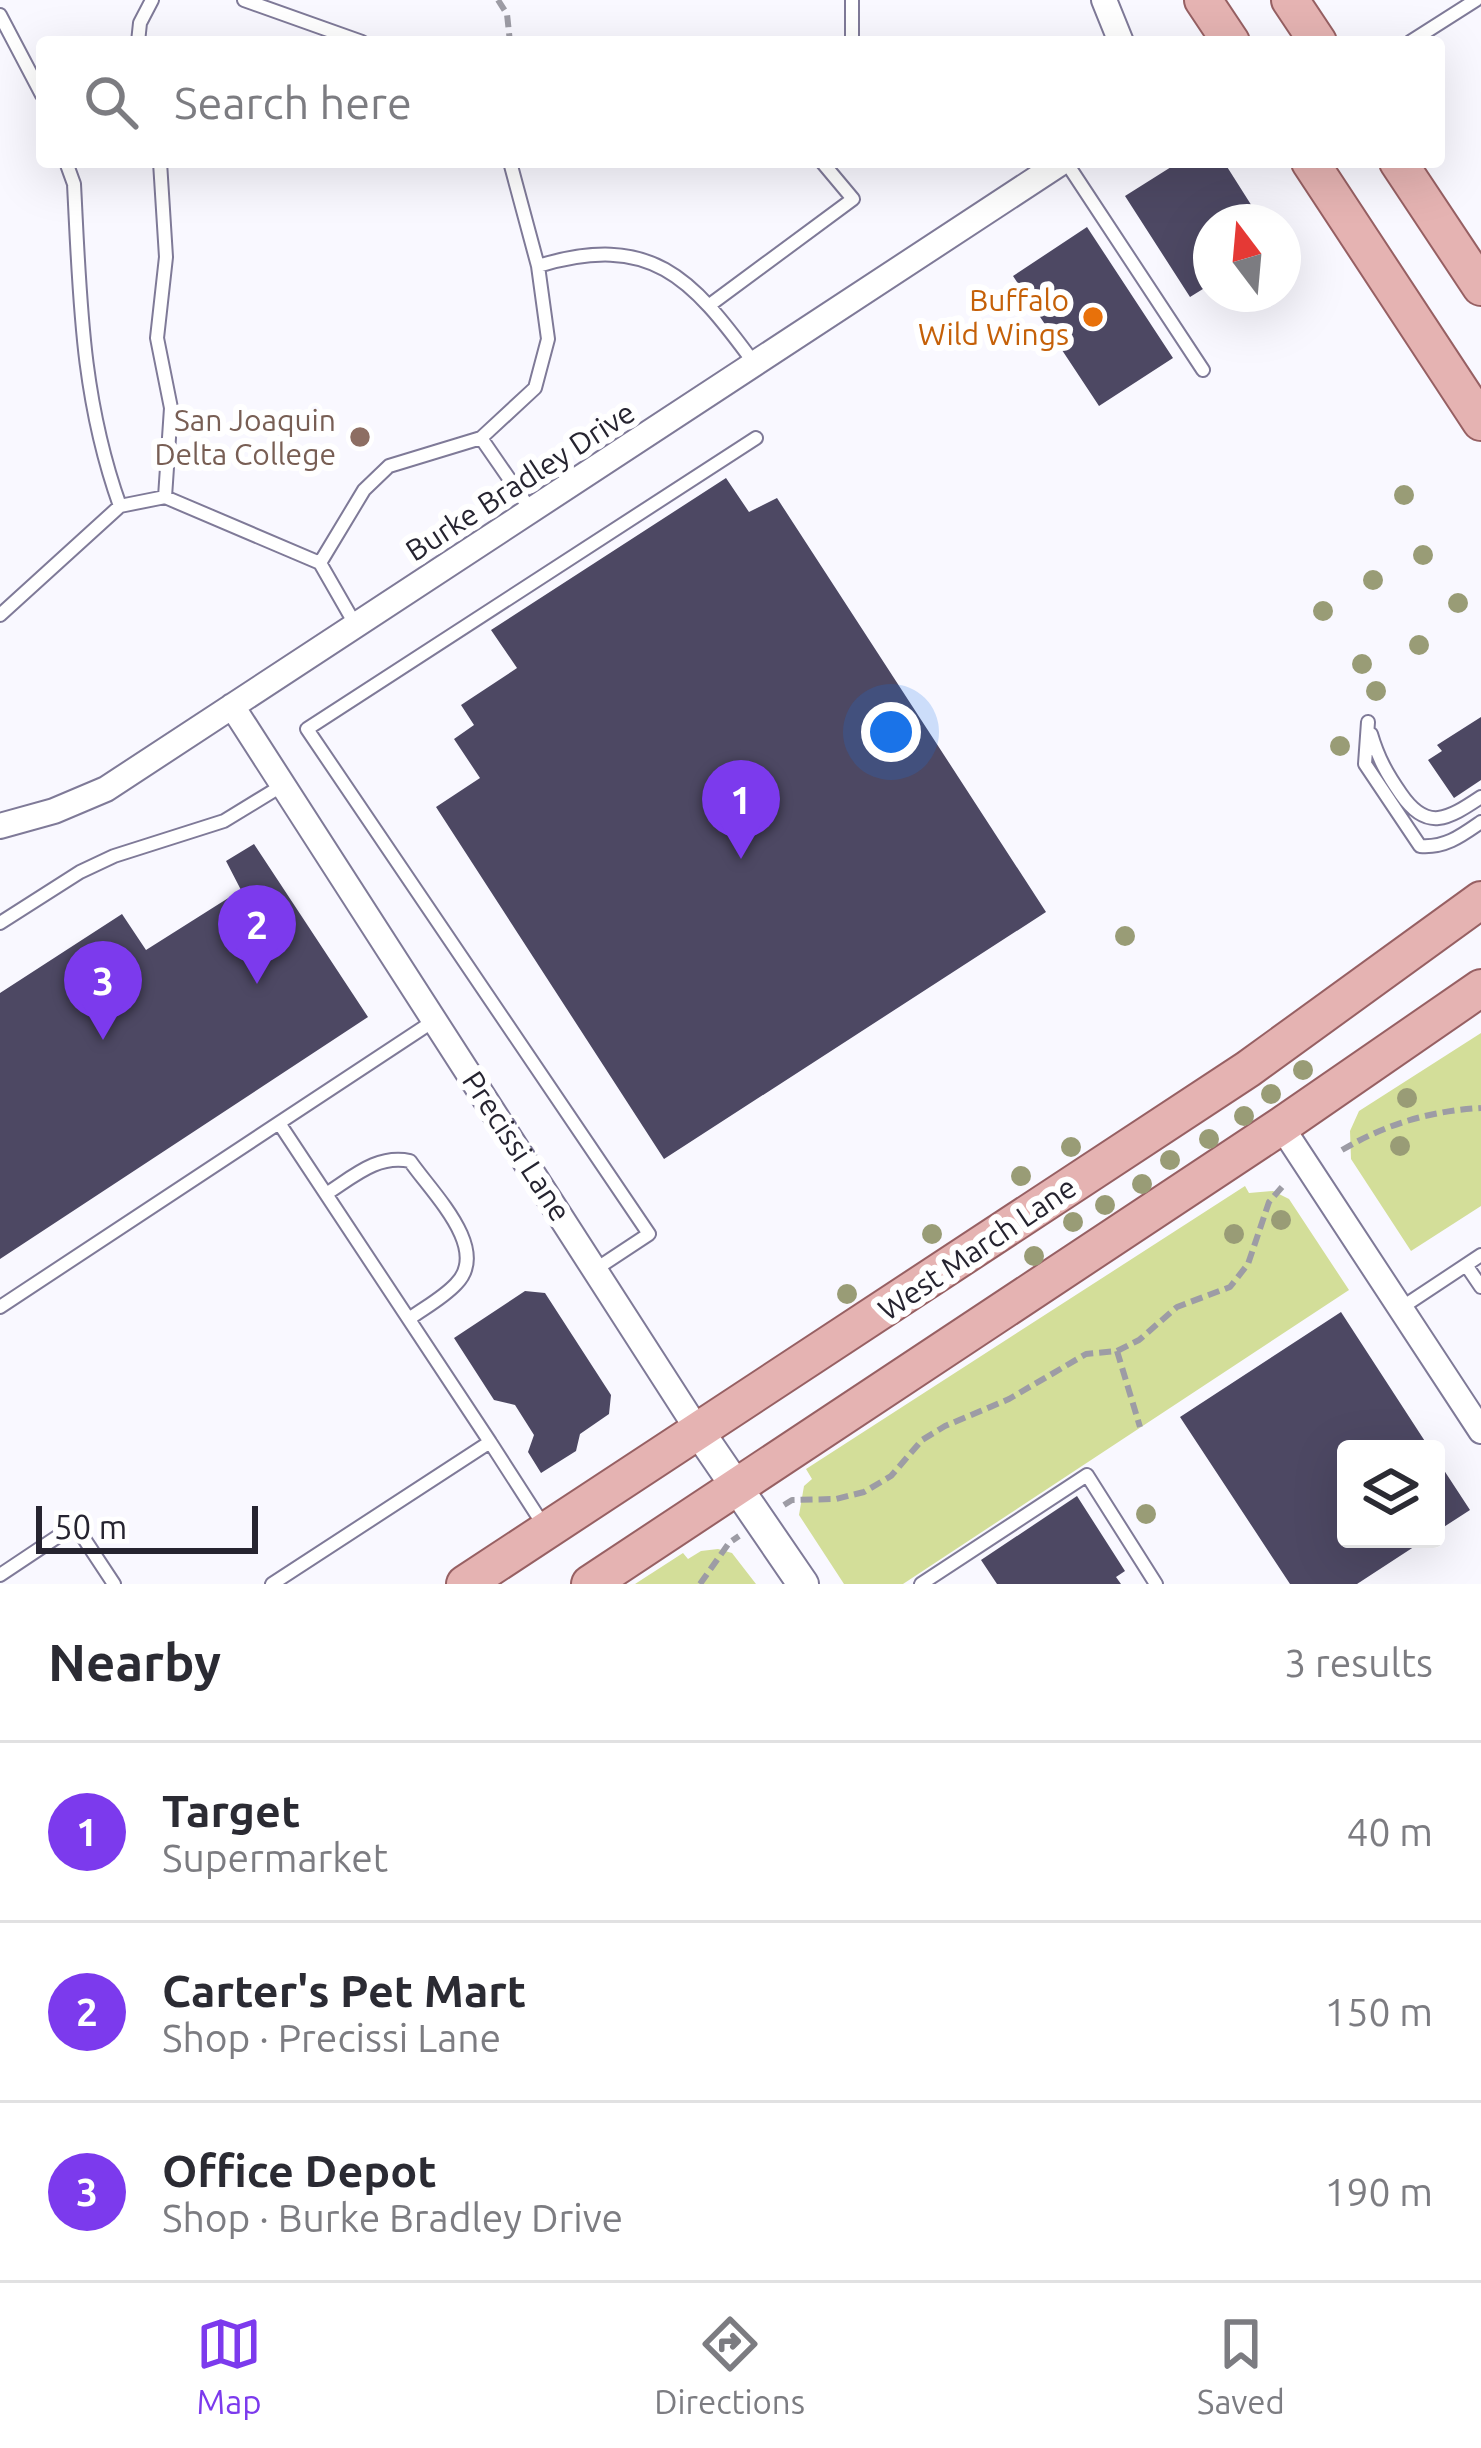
<!DOCTYPE html>
<meta charset="utf-8">
<style>
:root{--surface:#fff;--page:#f2f2f3;--text:#2b2b33;--muted:#7c7c81;--line:#e1e1e2;--accent:#7c3aed}
body{margin:0;font-family:Ubuntu,sans-serif;background:var(--page);color:var(--text)}
.controls{position:absolute;right:36px;bottom:36px;display:grid;overflow:hidden;border-radius:12px;box-shadow:0 12px 48px #0002}
.controls button{width:108px;height:108px;display:grid;place-items:center;padding:0;border:0;border-bottom:3px solid var(--line);background:var(--surface);color:var(--text);font:60px sans-serif}
.compass{position:absolute;left:1193px;top:204px;width:108px;height:108px;border-radius:50%;background:var(--surface);box-shadow:0 12px 48px #0002;rotate:344deg}
.scale{position:absolute;left:36px;bottom:30px;width:222px;box-sizing:border-box;padding-left:12px;border:6px solid #262430;border-top:0;font-size:33px;line-height:42px;white-space:nowrap;color:#262430;-webkit-text-stroke:9px #fff;paint-order:stroke}
.you{position:absolute;left:891px;top:732px;width:42px;height:42px;margin:-30px;border:9px solid #fff;border-radius:50%;background:#1a73e8;box-shadow:0 0 0 18px #1a73e833}
.badge{display:grid;place-items:center;width:78px;height:78px;border-radius:50%;background:var(--accent);color:#fff;font-size:39px;font-weight:700}
.pin{position:absolute;translate:-50% -99px;filter:drop-shadow(0 3px 6px #0008)}
.pin::after{content:'';position:absolute;top:63px;width:42px;height:36px;background:inherit;clip-path:polygon(0 0,100% 0,50% 100%)}
.list{margin:0;padding:0;list-style:none}
h2{display:flex;justify-content:space-between;align-items:center;height:156px;margin:0;padding:0 48px;font-size:51px}
h2 small{font-size:39px;font-weight:400;color:var(--muted)}
.list li{display:grid;grid-template-columns:78px 1fr auto;gap:36px;align-items:center;box-sizing:border-box;height:180px;padding:0 48px;border-top:3px solid var(--line)}
.list b{display:block;font-size:45px;white-space:nowrap}
.list p{margin:0;font-size:39px;white-space:nowrap;color:var(--muted)}
.list em{font-size:39px;font-style:normal;color:var(--muted)}
.icon{flex:none;width:66px;height:66px;fill:none;stroke:currentColor;stroke-width:2;stroke-linecap:round;stroke-linejoin:round}
.map{position:relative;flex:none;width:1481px;height:1584px;overflow:hidden}
.search{position:absolute;background:var(--surface);box-shadow:0 12px 48px #0002;left:36px;right:36px;top:36px;height:132px;display:flex;align-items:center;gap:30px;box-sizing:border-box;padding:0 42px;border-radius:12px;color:var(--muted);font-size:45px}
.sheet{height:696px;background:var(--surface)}
nav{display:flex;justify-content:space-around;align-items:center;box-sizing:border-box;height:168px;border-top:3px solid var(--line);background:var(--surface);font-size:33px;color:var(--muted)}
nav a{display:grid;justify-items:center;gap:6px}
nav .on{color:var(--accent)}
.map>svg:first-child{display:block}
.green{fill:#d3de99}
.building{fill:#4d4863}
.lines{fill:none;stroke-linecap:round;stroke-linejoin:round}
.service-casing{stroke:#7f7a98;stroke-width:16}
.minor-casing{stroke:#7f7a98;stroke-width:28}
.tertiary-casing{stroke:#7f7a98;stroke-width:34}
.primary-casing{stroke:#976063;stroke-width:40}
.path{stroke:#9d9ca5;stroke-width:6;stroke-dasharray:12 6;stroke-linecap:butt}
.service{stroke:#fff;stroke-width:12}
.minor{stroke:#fff;stroke-width:24}
.tertiary{stroke:#fff;stroke-width:30}
.primary{stroke:#e5b3b2;stroke-width:36}
.tree{fill:#999c76}
.food-dot{fill:#e8710a;stroke:#fff;stroke-width:4.5}
.education-dot{fill:#8d6e63;stroke:#fff;stroke-width:4.5}
.labels{text-anchor:middle;dominant-baseline:central;stroke-width:12;stroke-linejoin:round;paint-order:stroke}
.food-label{font-size:30px;fill:#c56008;stroke:#fff;text-anchor:end}
.education-label{font-size:30px;fill:#785e54;stroke:#fff;text-anchor:end}
.street-label{font-size:30px;fill:#262430;stroke:#fff}
</style>
<div class="map">
<svg width="1481" height="1584" viewBox="0 0 1481 1584">
<rect width="100%" height="100%" fill="#f9f8ff"/>
<path class="green" d="M1481,1033V1206L1411,1251L1351,1159L1350,1131L1359,1111Z
M1245,1186L1249,1193L1273,1191L1289,1199L1349,1290L903,1584H844L799,1515L804,1486L812,1479L806,1469Z
M718,1549L732,1553L756,1584H635L683,1553L688,1559L701,1551Z"/>
<path class="building" d="M1179,162H1224L1262,222H1211V284L1190,297L1125,196Z
M1087,227L1173,358L1099,406L1013,276Z
M726,478L749,512L777,498L1046,912L664,1159L436,807L480,778L454,739L474,725L461,705L517,668L491,630Z
M1481,717V780L1454,798L1428,760L1442,751L1437,745Z
M254,844L368,1017L0,1259V993L122,914L146,950L241,890L226,861Z
M525,1291L545,1293L611,1395L609,1414L580,1434L576,1451L541,1473L528,1452L534,1435L515,1405L494,1400L454,1338Z
M1341,1312L1430,1449H1346V1539H1426L1357,1584H1290L1180,1417Z
M1436,1458L1470,1510L1436,1532Z
M1077,1496L1125,1571L1116,1577L1121,1584H997L981,1560Z"/>
<g class="lines">
<g class="service-casing">
<path id="service" d="M244,0L362,42
M852,0V42
M0,15L42,95
M138,42L140,23L152,0
M1410,42L1476,0
M66,162L74,184C80,298 81,397 120,506
M160,162L166,257L157,338L171,408L165,497
M1066,162L1203,370
M538,266C651,232 691,277 754,363
M711,304L853,199L822,162
M481,438L530,509
M320,563L364,490L389,466L481,438L535,388L548,339L538,266L510,162
M0,615L120,506L165,497L320,563L355,624
M1368,722L1365,764L1420,846C1445,848 1461,836 1481,822
M1371,734C1378,758 1387,774 1401,794C1427,832 1448,819 1481,797
M0,923L80,872L114,856L224,821L283,785
M279,1123L490,1442
M326,1194C353,1177 377,1154 410,1161C432,1193 491,1249 456,1284C443,1298 424,1308 409,1319
M1466,1265L1481,1287
M596,1269L649,1234L307,729L756,438
M0,1307L435,1020
M1401,1308L1481,1255
M0,1575L75,1525L114,1584
M272,1584L490,1442L546,1529
M921,1584L1087,1475L1156,1584"/>
</g>
<g class="minor-casing">
<path id="minor" d="M1104,0L1121,42
M232,706L699,1432
M0,826L54,811L106,789L1062,162
M1281,1126L1481,1431"/>
</g>
<g class="tertiary-casing">
<path id="tertiary" d="M699,1432L803,1584"/>
</g>
<g class="primary-casing">
<path id="primary" d="M1203,0L1231,42
M1290,0L1318,42
M1310,162L1481,422
M1398,162L1481,287
M465,1584L1248,1069L1481,900
M590,1584L1281,1126L1481,988"/>
</g>
<path class="path" d="M498,0L507,14L510,42
M1342,1150C1386,1124 1430,1111 1481,1108
M1117,1351L1140,1427
M784,1505L792,1500L836,1499L864,1492L891,1476L922,1440L945,1426L1009,1399L1086,1354L1117,1351L1139,1340L1177,1307L1230,1287L1248,1264L1269,1202L1282,1187
M700,1584L729,1543L739,1536"/>
<use href="#service" class="service"/>
<use href="#minor" class="minor"/>
<use href="#tertiary" class="tertiary"/>
<use href="#primary" class="primary"/>
</g>
<g class="tree">
<circle cx="1404" cy="495" r="10"/>
<circle cx="1423" cy="555" r="10"/>
<circle cx="1373" cy="580" r="10"/>
<circle cx="1458" cy="603" r="10"/>
<circle cx="1323" cy="611" r="10"/>
<circle cx="1419" cy="645" r="10"/>
<circle cx="1362" cy="664" r="10"/>
<circle cx="1376" cy="691" r="10"/>
<circle cx="1340" cy="746" r="10"/>
<circle cx="1125" cy="936" r="10"/>
<circle cx="1303" cy="1070" r="10"/>
<circle cx="1271" cy="1094" r="10"/>
<circle cx="1407" cy="1098" r="10"/>
<circle cx="1244" cy="1116" r="10"/>
<circle cx="1209" cy="1139" r="10"/>
<circle cx="1400" cy="1146" r="10"/>
<circle cx="1071" cy="1147" r="10"/>
<circle cx="1170" cy="1160" r="10"/>
<circle cx="1021" cy="1176" r="10"/>
<circle cx="1142" cy="1184" r="10"/>
<circle cx="1105" cy="1205" r="10"/>
<circle cx="1281" cy="1220" r="10"/>
<circle cx="1073" cy="1222" r="10"/>
<circle cx="932" cy="1234" r="10"/>
<circle cx="1234" cy="1234" r="10"/>
<circle cx="1034" cy="1256" r="10"/>
<circle cx="847" cy="1294" r="10"/>
<circle cx="1146" cy="1514" r="10"/>
</g>
<circle class="food-dot" cx="1093" cy="317" r="12"/>
<circle class="education-dot" cx="360" cy="437" r="12"/>
<g class="labels">
<g class="food-label">
<text x="1069" y="300">Buffalo<tspan x="1069" dy="34">Wild Wings</tspan></text>
</g>
<g class="education-label">
<text x="336" y="420">San Joaquin<tspan x="336" dy="34">Delta College</tspan></text>
</g>
<g class="street-label">
<text transform="translate(520 481) rotate(-33)">Burke Bradley Drive</text>
<text transform="translate(517 1146) rotate(57)">Precissi Lane</text>
<text transform="translate(977 1248) rotate(-34)">West March Lane</text>
</g>
</g>
</svg>
<div class="controls">
<button><svg class="icon" aria-label="layers" viewBox="0 0 24 24"><path d="M12 4l9 5-9 5-9-5zM3 14l9 5 9-5"/></svg></button>
</div>
<svg class="compass" viewBox="-18 -18 36 36"><path d="M0-13l5 13h-10z" fill="#e53935"/><path d="M0 13l5-13h-10z" fill="#7c7c81"/></svg>
<div class="scale">50 m</div>
<div class="you"></div>
<div class="pin badge" style="left:741px;top:859px">1</div>
<div class="pin badge" style="left:257px;top:984px">2</div>
<div class="pin badge" style="left:103px;top:1040px">3</div>
<div class="search"><svg class="icon" aria-label="search" viewBox="0 0 24 24"><circle cx="10" cy="10" r="6"/><path d="M15 15l6 6"/></svg>Search here</div>
</div>
<section class="sheet">
<h2>Nearby<small>3 results</small></h2>
<ul class="list">
<li><span class="badge">1</span><div><b>Target</b><p>Supermarket</p></div><em>40 m</em></li>
<li><span class="badge">2</span><div><b>Carter's Pet Mart</b><p>Shop · Precissi Lane</p></div><em>150 m</em></li>
<li><span class="badge">3</span><div><b>Office Depot</b><p>Shop · Burke Bradley Drive</p></div><em>190 m</em></li>
</ul>
</section>
<nav>
<a class="on"><svg class="icon" aria-label="map" viewBox="0 0 24 24"><path d="M3 6l6-2 6 2 6-2v14l-6 2-6-2-6 2zM9 4v14M15 6v14"/></svg>Map</a>
<a><svg class="icon" aria-label="directions" viewBox="0 0 24 24"><path d="M12 3l9 9-9 9-9-9zM9 14v-3h6M13 9l2 2-2 2"/></svg>Directions</a>
<a><svg class="icon" aria-label="saved" viewBox="0 0 24 24"><path d="M7 4h10v16l-5-4-5 4z"/></svg>Saved</a>
</nav>
